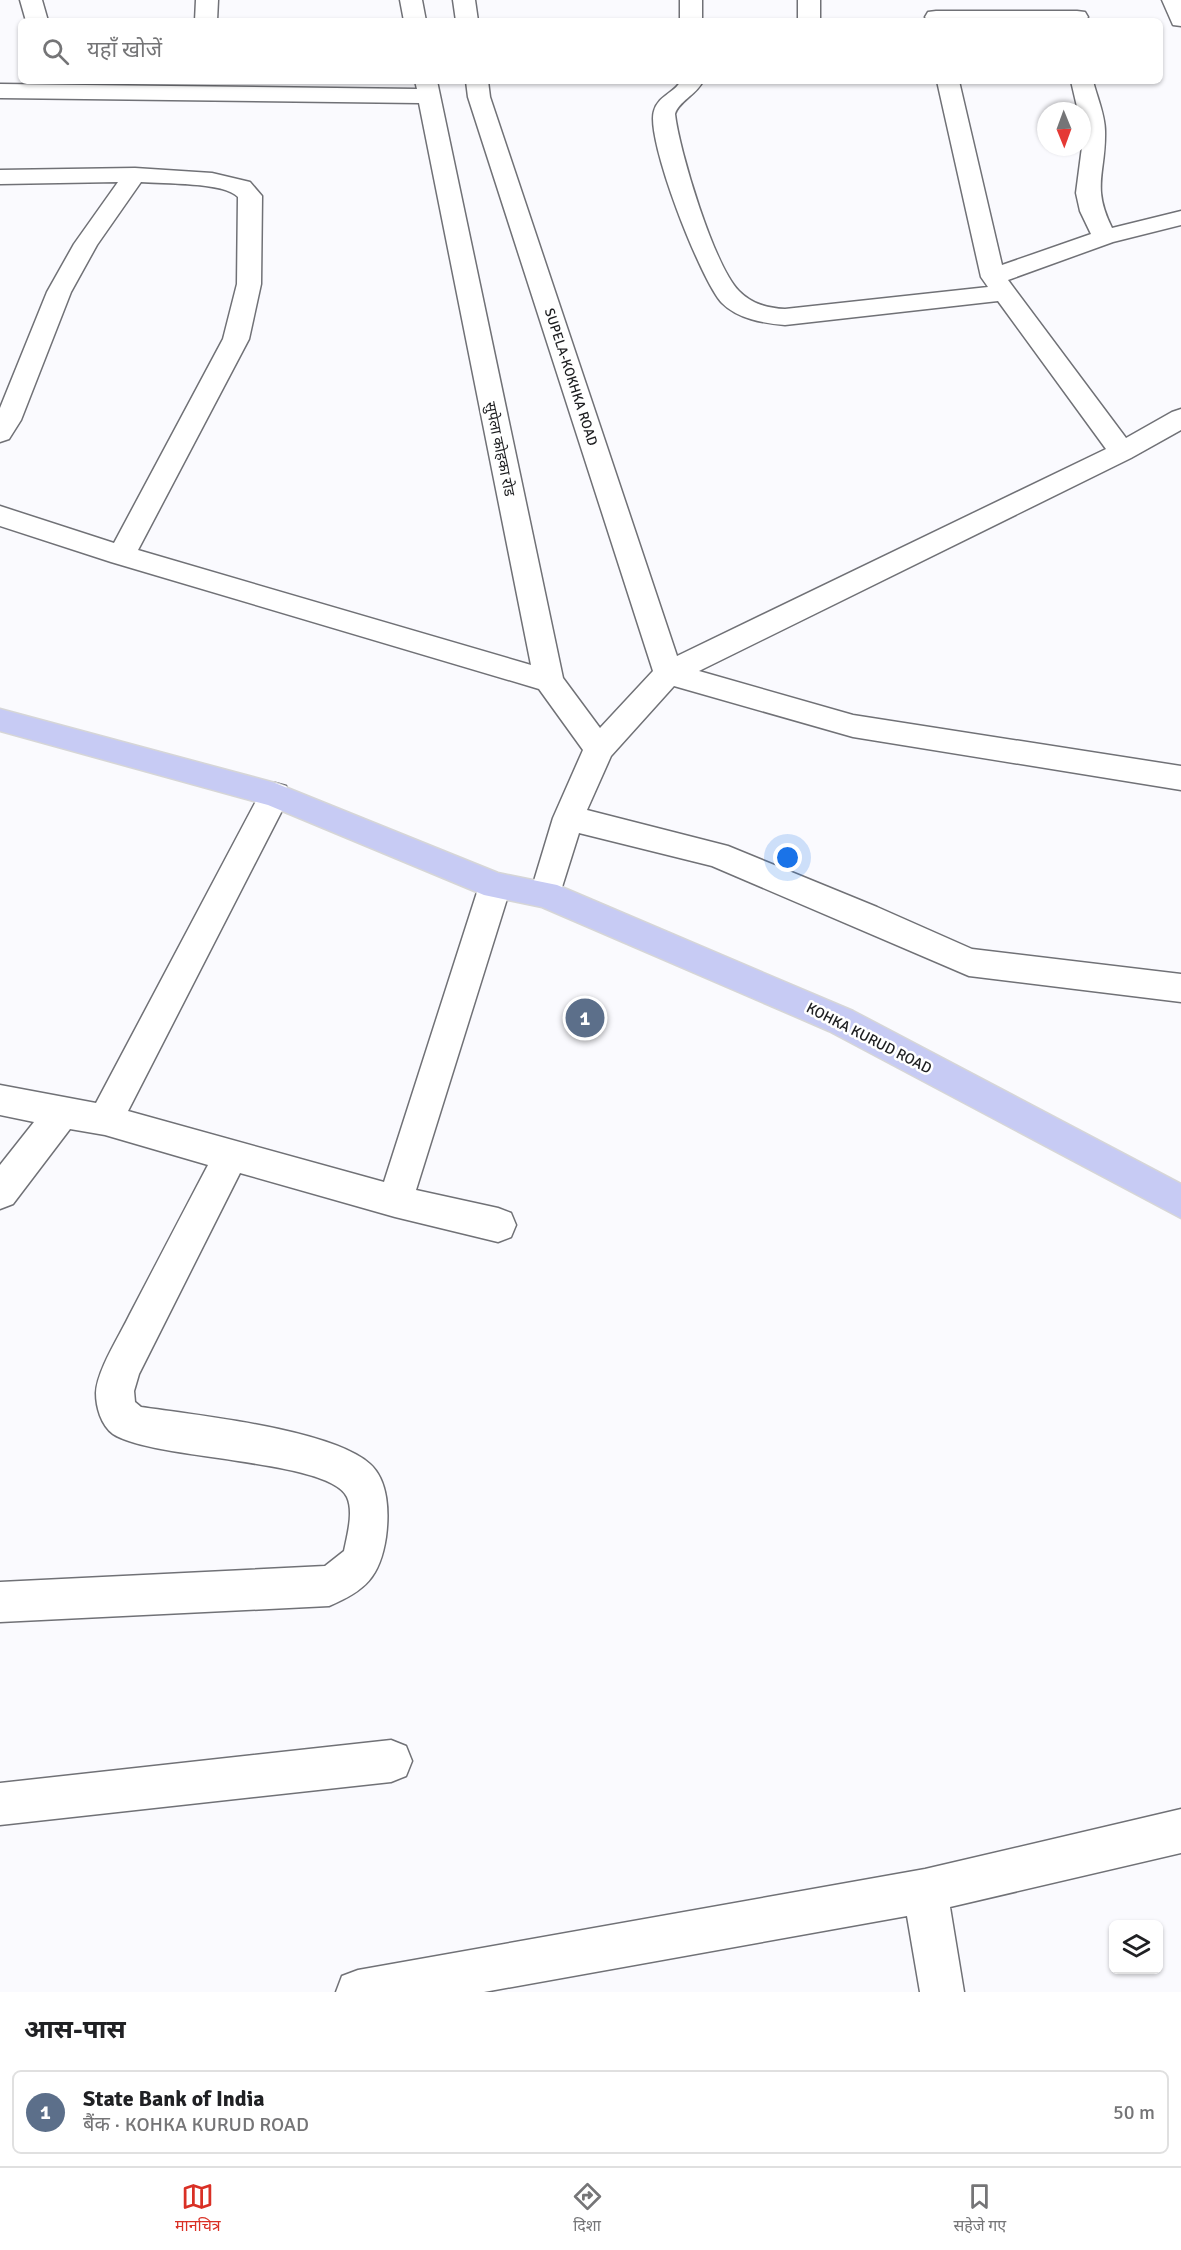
<!DOCTYPE html>
<html lang="hi">
<meta charset="utf-8">
<style>
:root{--surface:#fff;--page:#f6f6f6;--text:#202124;--muted:#757577;--line:#e0e0e0;--accent:#d93025}
body{margin:0;font-family:Signika,"Noto Sans Devanagari",sans-serif;background:var(--page);color:var(--text)}
.controls{position:absolute;right:18px;bottom:18px;display:grid;overflow:hidden;border-radius:9px;box-shadow:0 2px 4px #0004}
.controls button{width:54px;height:54px;display:grid;place-items:center;padding:0;border:0;border-bottom:2px solid var(--line);background:var(--surface);color:var(--text);font:30px sans-serif}
.compass{position:absolute;left:1037px;top:102px;width:54px;height:54px;border-radius:50%;background:var(--surface);box-shadow:0 2px 4px #0004;rotate:179deg}
.you{position:absolute;left:788px;top:858px;width:21px;height:21px;margin:-15px;border:4px solid #fff;border-radius:50%;background:#1a73e8;box-shadow:0 0 0 9px #1a73e833}
.badge{display:grid;place-items:center;width:39px;height:39px;border-radius:50%;background:var(--accent);color:#fff;font-size:20px;font-weight:700}
.pin{position:absolute;translate:-50% -50%;border:3px solid #fff;box-shadow:0 2px 6px #0006}
.list{margin:0;padding:0;list-style:none}
h2{display:flex;justify-content:space-between;align-items:center;height:78px;margin:0;padding:0 24px;font-size:26px}
h2 small{font-size:20px;font-weight:400;color:var(--muted)}
.list li{display:grid;grid-template-columns:39px 1fr auto;gap:18px;align-items:center;box-sizing:border-box;height:84px;margin:0 12px 12px;padding:0 12px;border:2px solid var(--line);border-radius:9px}
.list b{display:block;font-size:22px;white-space:nowrap}
.list p{margin:0;font-size:20px;white-space:nowrap;color:var(--muted)}
.list em{font-size:20px;font-style:normal;color:var(--muted)}
.icon{flex:none;width:33px;height:33px;fill:none;stroke:currentColor;stroke-width:2;stroke-linecap:round;stroke-linejoin:round}
.map{position:relative;flex:none;width:1181px;height:1992px;overflow:hidden}
.search{position:absolute;background:var(--surface);box-shadow:0 2px 4px #0004;left:18px;right:18px;top:18px;height:66px;display:flex;align-items:center;gap:15px;box-sizing:border-box;padding:0 21px;border-radius:9px;color:var(--muted);font-size:22px}
.sheet{height:174px;background:var(--surface)}
nav{display:flex;justify-content:space-around;align-items:center;box-sizing:border-box;height:84px;border-top:2px solid var(--line);background:var(--surface);font-size:16px;color:var(--muted)}
nav a{display:grid;justify-items:center;gap:3px}
nav .on{color:var(--accent)}
.map>svg:first-child{display:block}
.lines{fill:none;stroke-linecap:round;stroke-linejoin:round}
.minor-casing{stroke:#707176;stroke-width:3}
.major-casing{stroke:#d6d6d7;stroke-width:3}
.minor{fill:#fff;fill-rule:evenodd}
.major{fill:#c7cbf4;fill-rule:evenodd}
.labels{text-anchor:middle;dominant-baseline:central;stroke-width:5;stroke-linejoin:round;paint-order:stroke}
.far-street-label{font-size:14px;fill:#1d1e20;stroke:#fff}
.street-label{font-size:15px;fill:#1d1e20;stroke:#fff}
</style>
<div class="map">
<svg width="1181" height="1992" viewBox="0 0 1181 1992">
<rect width="100%" height="100%" fill="#fafafe"/>
<g class="lines">
<g class="minor-casing">
<path id="minor" d="M20,0H42L48,21H26Z
M196,0H218L217,21H195Z
M400,0H422L426,21H404Z
M453,0H475L478,21H456Z
M680,0H702V21H680Z
M798,0H820V21H798Z
M1162,0H1181V26L1173,25Z
M936,11H1077L1085,12L1088,17L1085,21H928L925,17L928,12Z
M415,81H437L563,678L600,728L653,671L468,97L466,81H488L490,97L677,656L1106,449L998,301L785,325C763,323 738,319 722,303C701,281 645,138 654,111C658,96 674,93 681,81H703C696,95 678,102 675,114C679,150 714,266 739,291C752,304 767,308 785,309L988,287L981,277L937,81H959L1002,265L1091,234L1080,211L1076,193L1082,147V111H1078L1071,81H1093C1097,97 1105,115 1105,131C1106,173 1091,186 1112,228L1181,211V225L1113,242L1008,280L1126,438L1172,412L1181,409V430L1131,458L699,671L853,715L1181,766V790L853,737L674,686L611,756L587,810L728,846L877,907L972,949L1181,974V1002L969,976L712,866L579,833L557,903L546,907L535,903L530,894L553,818L583,750L539,689L111,562L0,526V506L114,543L223,339L237,284L238,197C225,182 163,184 141,182L97,245L71,292L21,420L9,439L0,442V408L47,292L74,244L118,182L0,184V170L135,168L212,173L250,182L262,196L261,284L249,339L138,550L531,665L419,103L0,98V84L417,89Z
M275,783L286,786L290,795L128,1111L384,1182L479,886L484,877L495,873L506,877L511,886L416,1190L498,1208L511,1213L516,1225L511,1237L498,1242L395,1217L240,1173L139,1374L134,1391L135,1402L141,1407C195,1415 331,1429 370,1464C389,1481 389,1514 386,1537C380,1577 365,1591 329,1606L0,1622V1582L325,1566L344,1551C347,1536 354,1512 347,1497C330,1459 152,1460 113,1434C101,1425 96,1407 96,1393C97,1370 120,1335 130,1314C156,1264 182,1214 208,1165L105,1135L70,1129L13,1204L0,1209V1165L34,1122L0,1115V1085L96,1103L264,786Z
M391,1740L406,1746L412,1761L406,1776L391,1782L0,1825V1783Z
M1181,1809V1853L950,1907L964,1992H920L907,1916L484,1992H336L342,1976L358,1970L925,1869Z"/>
</g>
<g class="major-casing">
<path id="major" d="M0,709L275,783L498,873L557,885L853,1011L1181,1184V1218L829,1031L542,907L484,895L268,805L0,731Z"/>
</g>
<use href="#minor" class="minor"/>
<use href="#major" class="major"/>
</g>
<g class="labels">
<g class="far-street-label">
<text transform="translate(571 377) rotate(72)">SUPELA-KOKHKA ROAD</text>
</g>
<g class="street-label">
<text transform="translate(500 449) rotate(78)">सुपेला कोहका रोड</text>
<text transform="translate(869 1038) rotate(27)">KOHKA KURUD ROAD</text>
</g>
</g>
</svg>
<div class="controls">
<button><svg class="icon" aria-label="layers" viewBox="0 0 24 24"><path d="M12 4l9 5-9 5-9-5zM3 14l9 5 9-5"/></svg></button>
</div>
<svg class="compass" viewBox="-18 -18 36 36"><path d="M0-13l5 13h-10z" fill="#e53935"/><path d="M0 13l5-13h-10z" fill="#757577"/></svg>
<div class="you"></div>
<div class="pin badge" style="left:585px;top:1018px;background:#5c6f8a">1</div>
<div class="search"><svg class="icon" aria-label="search" viewBox="0 0 24 24"><circle cx="10" cy="10" r="6"/><path d="M15 15l6 6"/></svg>यहाँ खोजें</div>
</div>
<section class="sheet">
<h2>आस-पास<small></small></h2>
<ul class="list">
<li><span class="badge" style="background:#5c6f8a">1</span><div><b>State Bank of India</b><p>बैंक · KOHKA KURUD ROAD</p></div><em>50 m</em></li>
</ul>
</section>
<nav>
<a class="on"><svg class="icon" aria-label="map" viewBox="0 0 24 24"><path d="M3 6l6-2 6 2 6-2v14l-6 2-6-2-6 2zM9 4v14M15 6v14"/></svg>मानचित्र</a>
<a><svg class="icon" aria-label="directions" viewBox="0 0 24 24"><path d="M12 3l9 9-9 9-9-9zM9 14v-3h6M13 9l2 2-2 2"/></svg>दिशा</a>
<a><svg class="icon" aria-label="saved" viewBox="0 0 24 24"><path d="M7 4h10v16l-5-4-5 4z"/></svg>सहेजे गए</a>
</nav>
